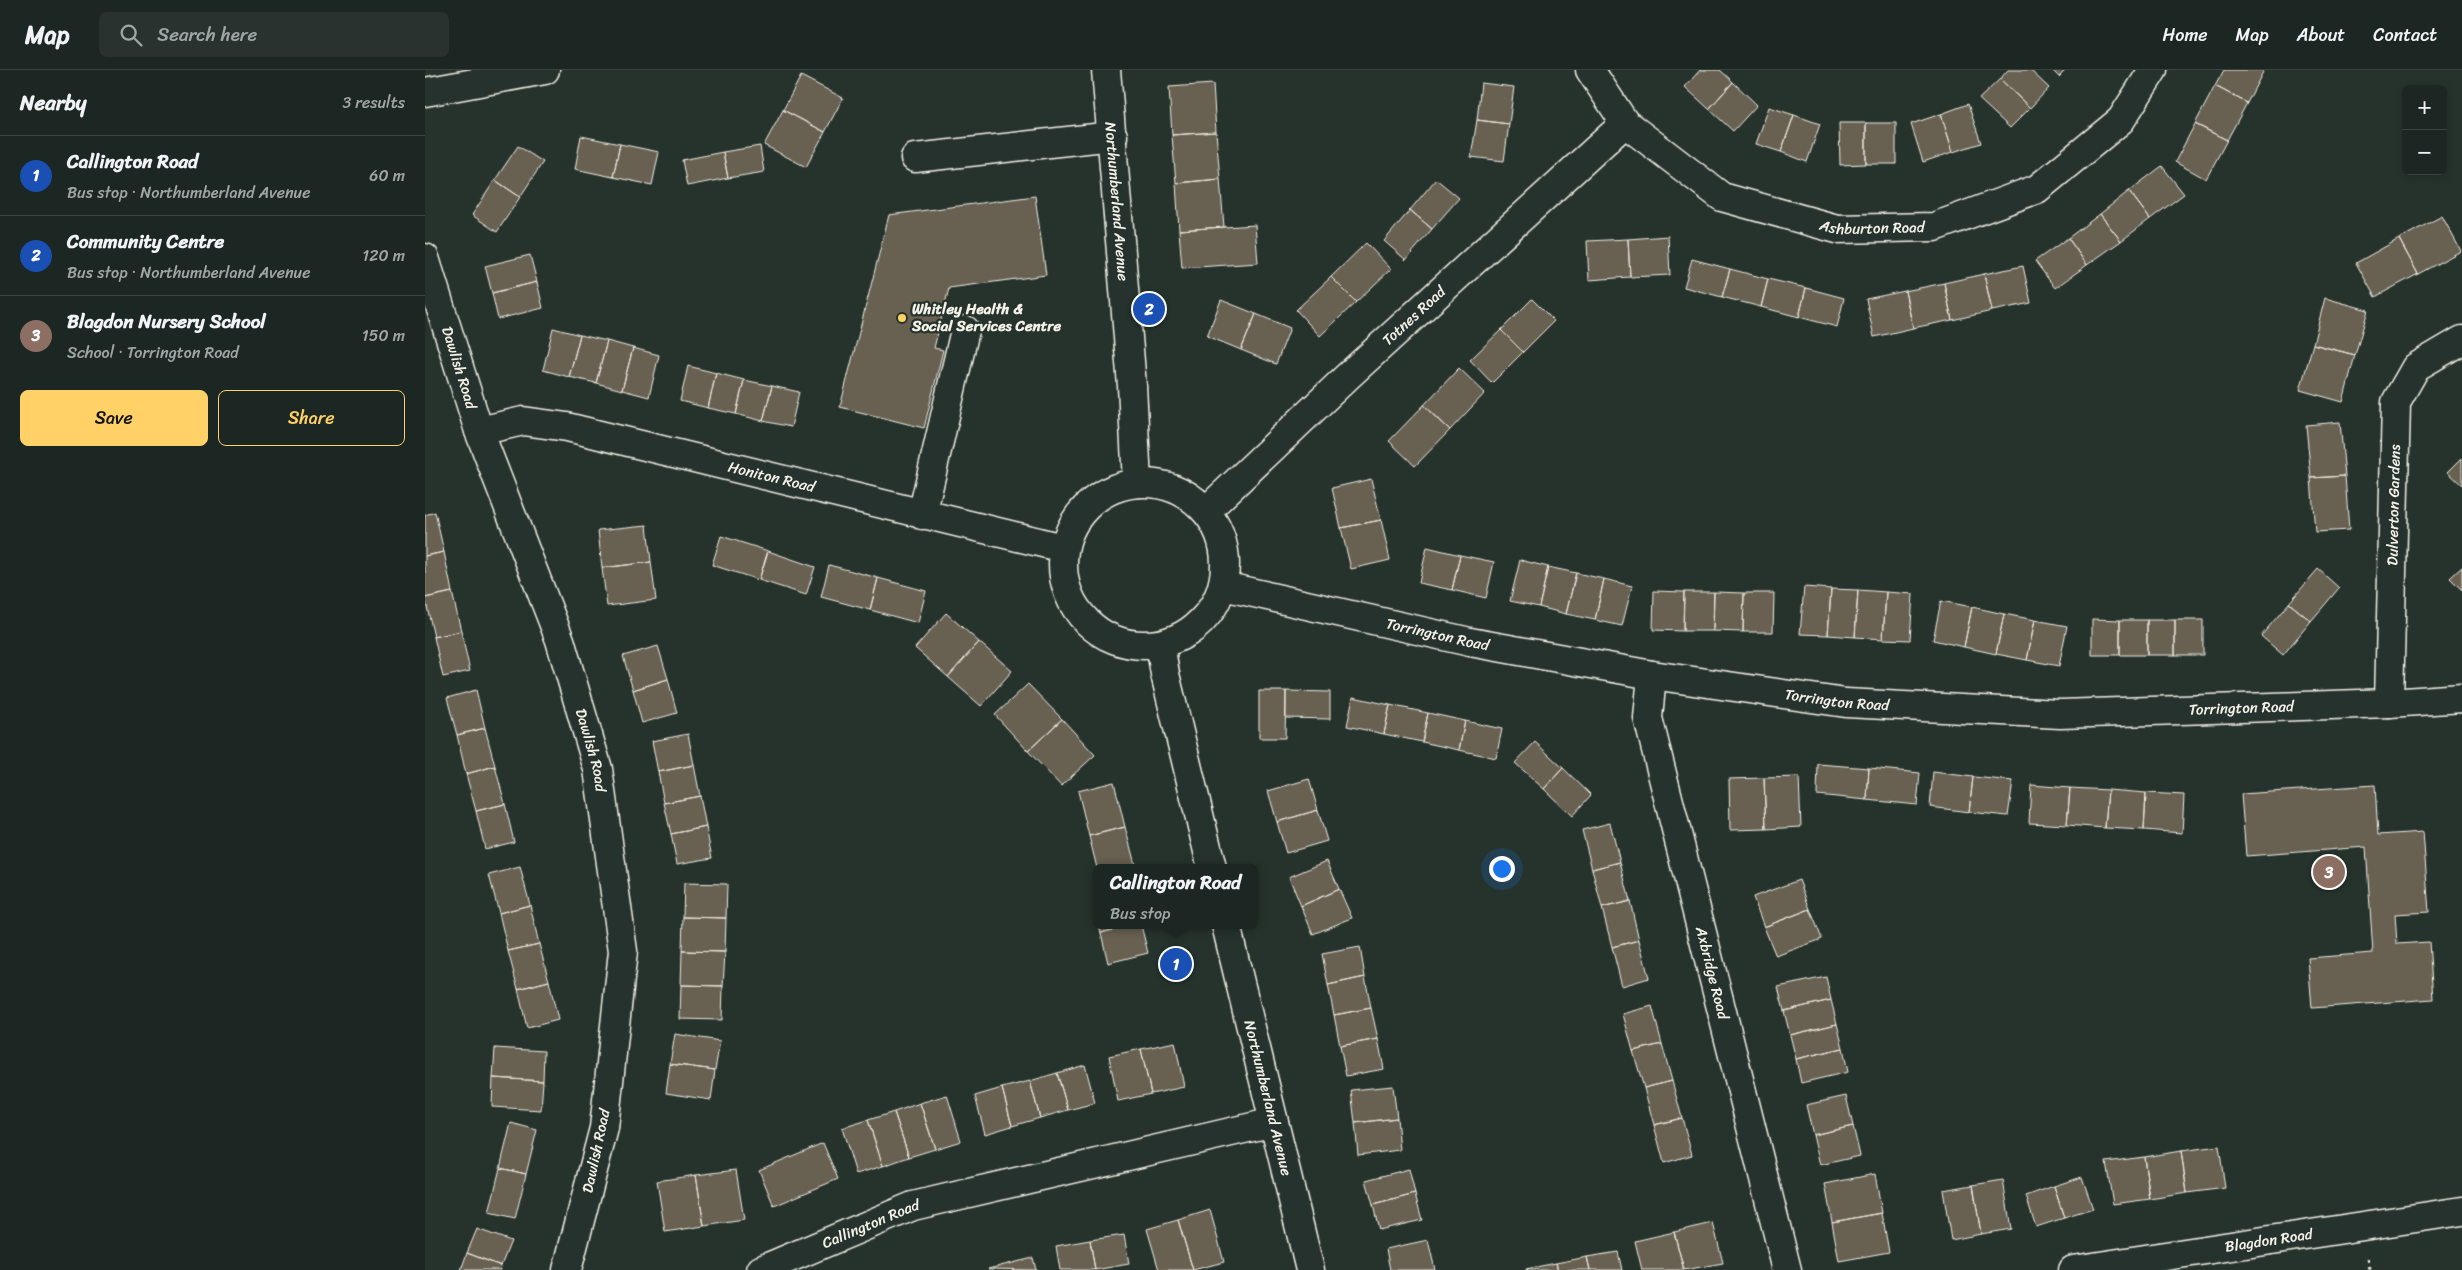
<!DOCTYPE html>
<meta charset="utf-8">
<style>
:root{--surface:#1c2622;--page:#29322f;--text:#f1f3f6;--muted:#a0a5a5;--line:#3a4340;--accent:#ffd166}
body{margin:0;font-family:Sriracha,sans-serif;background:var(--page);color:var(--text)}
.controls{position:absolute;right:15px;top:15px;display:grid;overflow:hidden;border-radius:8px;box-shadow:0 2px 8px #0003}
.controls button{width:45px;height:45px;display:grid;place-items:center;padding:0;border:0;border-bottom:1px solid var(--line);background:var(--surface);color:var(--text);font:25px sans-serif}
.you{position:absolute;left:1076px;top:798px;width:18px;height:18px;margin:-12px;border:4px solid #fff;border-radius:50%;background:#1a73e8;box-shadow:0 0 0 8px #1a73e833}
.badge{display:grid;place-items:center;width:32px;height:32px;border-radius:50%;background:var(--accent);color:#fff;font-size:16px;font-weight:700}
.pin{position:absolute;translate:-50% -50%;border:2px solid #fff;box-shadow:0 1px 5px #0006}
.popup{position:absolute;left:668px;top:794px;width:165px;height:65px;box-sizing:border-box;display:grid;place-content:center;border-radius:8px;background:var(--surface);filter:drop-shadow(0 1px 4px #0005);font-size:16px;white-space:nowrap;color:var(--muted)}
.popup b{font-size:19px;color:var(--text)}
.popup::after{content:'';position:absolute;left:50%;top:100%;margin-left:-10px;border:10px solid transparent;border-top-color:var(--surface)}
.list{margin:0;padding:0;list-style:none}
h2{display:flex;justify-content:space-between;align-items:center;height:65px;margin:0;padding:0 20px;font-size:21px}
h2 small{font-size:16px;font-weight:400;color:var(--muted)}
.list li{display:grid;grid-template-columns:32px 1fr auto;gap:15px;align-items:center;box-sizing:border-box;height:80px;padding:0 20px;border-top:1px solid var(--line)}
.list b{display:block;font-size:19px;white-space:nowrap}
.list p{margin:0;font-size:16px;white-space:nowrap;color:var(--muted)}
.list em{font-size:16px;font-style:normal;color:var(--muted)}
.actions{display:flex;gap:10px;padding:15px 20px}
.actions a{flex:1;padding:11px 0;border:1px solid var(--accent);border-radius:8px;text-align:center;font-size:18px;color:var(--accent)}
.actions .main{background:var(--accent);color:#111}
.icon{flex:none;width:28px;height:28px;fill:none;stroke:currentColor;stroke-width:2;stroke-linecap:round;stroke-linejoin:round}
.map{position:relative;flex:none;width:2037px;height:1200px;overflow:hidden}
header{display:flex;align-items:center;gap:30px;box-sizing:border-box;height:70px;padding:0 25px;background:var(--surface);border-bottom:1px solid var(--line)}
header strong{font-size:24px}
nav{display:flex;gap:28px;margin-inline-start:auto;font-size:18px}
.search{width:350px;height:45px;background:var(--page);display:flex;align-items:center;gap:12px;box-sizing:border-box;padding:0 18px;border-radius:8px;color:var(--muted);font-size:19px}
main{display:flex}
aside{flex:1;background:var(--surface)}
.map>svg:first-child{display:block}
.building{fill:#686051;stroke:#f4f1e8}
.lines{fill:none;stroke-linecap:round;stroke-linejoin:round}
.minor-casing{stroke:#f4f1e8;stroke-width:31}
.path{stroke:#f4f1e8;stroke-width:3;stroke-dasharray:4 4;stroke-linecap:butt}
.minor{stroke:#26332d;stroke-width:28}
.poi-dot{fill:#ffd166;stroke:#26332d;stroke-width:2}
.labels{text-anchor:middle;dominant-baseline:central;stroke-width:4.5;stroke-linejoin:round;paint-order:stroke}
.street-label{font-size:15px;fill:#f4f1e8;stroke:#26332d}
.poi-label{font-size:15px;font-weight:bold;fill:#f4f1e8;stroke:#26332d;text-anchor:start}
</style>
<header>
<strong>Map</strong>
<div class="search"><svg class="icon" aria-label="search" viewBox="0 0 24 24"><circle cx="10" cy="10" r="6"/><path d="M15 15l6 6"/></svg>Search here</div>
<nav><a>Home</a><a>Map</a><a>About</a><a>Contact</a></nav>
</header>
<main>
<aside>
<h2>Nearby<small>3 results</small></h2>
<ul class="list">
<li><span class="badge" style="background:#1a4fb4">1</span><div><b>Callington Road</b><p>Bus stop · Northumberland Avenue</p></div><em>60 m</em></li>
<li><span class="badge" style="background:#1a4fb4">2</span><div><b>Community Centre</b><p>Bus stop · Northumberland Avenue</p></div><em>120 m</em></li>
<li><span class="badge" style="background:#8d6e63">3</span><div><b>Blagdon Nursery School</b><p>School · Torrington Road</p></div><em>150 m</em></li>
</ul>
<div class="actions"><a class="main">Save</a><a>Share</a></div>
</aside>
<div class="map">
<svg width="2037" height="1200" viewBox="0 0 2037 1200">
<rect width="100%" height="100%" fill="#26332d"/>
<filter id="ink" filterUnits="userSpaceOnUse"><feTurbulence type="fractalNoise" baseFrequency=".02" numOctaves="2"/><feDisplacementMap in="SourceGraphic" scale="10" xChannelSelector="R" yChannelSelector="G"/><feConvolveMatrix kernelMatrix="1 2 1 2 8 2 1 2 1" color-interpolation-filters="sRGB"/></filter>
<g filter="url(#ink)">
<path class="building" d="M1275,0H1295L1308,12L1284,39L1260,17Z
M1583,0H1605L1624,18L1605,38L1575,9Z
M1627,0H1641L1634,7Z
M1799,0H1839L1822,33L1790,16Z
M376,6L418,28L400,62L358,40Z
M1575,9L1605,38L1585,58L1554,29Z
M1308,12L1332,35L1308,61L1284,39Z
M1056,13L1089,17L1084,54L1052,50Z
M788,14L791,62L747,65L744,17Z
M1790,16L1822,33L1802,70L1770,54Z
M1543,34L1556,73L1528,82L1516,44Z
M1344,37L1369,45L1356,82L1331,74Z
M358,40L400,62L381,97L339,75Z
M1516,44L1528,82L1498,92L1486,54Z
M1369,45L1395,54L1382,92L1356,82Z
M1052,50L1084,54L1079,91L1046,87Z
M1414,53H1441V94L1415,95Z
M1441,53H1471V94H1441Z
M1770,54L1802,70L1781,109L1750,92Z
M791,62L795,109L751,113L747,65Z
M156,66L195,74L188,107L150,99Z
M195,74L234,82L227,115L188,107Z
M93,76L118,92L95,127L70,110Z
M335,76L339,102L303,108L298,82Z
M298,82L303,108L262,116L257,90Z
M1737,96L1759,124L1725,149L1704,121Z
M795,109L799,157L754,160L751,113Z
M1011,109L1034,128L1007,159L985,140Z
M70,110L95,127L72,162L47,145Z
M1704,121L1725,149L1696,171L1675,144Z
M610,126L621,205L524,218L509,278L518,280L499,358L415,337L464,145Z
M985,140L1007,159L981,190L959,171Z
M1675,144L1696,171L1662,195L1643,168Z
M2017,146L2036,181L1993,204L1974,169Z
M830,155L833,193L757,198L754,160Z
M1243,166L1245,205L1205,207L1203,169Z
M1643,168L1662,195L1630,218L1610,191Z
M1203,169L1205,207L1164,210L1162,171Z
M1974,169L1993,204L1950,227L1931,193Z
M941,173L966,199L931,232L906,207Z
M105,185L112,212L67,223L60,196Z
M1267,189L1305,199L1297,227L1259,217Z
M1598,196L1606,233L1567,241L1559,204Z
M1305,199L1343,209L1336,237L1297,227Z
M1559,204L1567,241L1527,250L1519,213Z
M906,207L931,232L895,266L871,240Z
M1343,209L1381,218L1374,247L1336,237Z
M112,212L118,238L73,249L67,223Z
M1519,213L1527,250L1488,258L1480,221Z
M1381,218L1419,228L1412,257L1374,247Z
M1480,221L1488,258L1449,267L1441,229Z
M1900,228L1943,240L1930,285L1888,274Z
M1107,229L1129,251L1098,282L1076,260Z
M796,230L831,244L816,280L782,266Z
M831,244L865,258L851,294L816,280Z
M128,258L155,265L144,307L118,300Z
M1076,260L1098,282L1067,313L1045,290Z
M155,265L182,271L171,313L144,307Z
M182,271L208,278L197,320L171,313Z
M1888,274L1930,285L1918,332L1875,320Z
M208,278L234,285L224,327L197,320Z
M263,296L291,303L283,338L255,331Z
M1034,298L1060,323L1025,360L999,335Z
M291,303L319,310L311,344L283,338Z
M319,310L347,316L338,351L311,344Z
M347,316L374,322L366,357L338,351Z
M999,335L1025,360L990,396L964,371Z
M1915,352L1920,406L1886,408L1881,355Z
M2037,388V415L2023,402Z
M1920,406L1924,460L1890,462L1886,408Z
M946,409L956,450L916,458L907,418Z
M10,442L19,482L0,486V445Z
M956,450L965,490L926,499L916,458Z
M222,455L226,492L177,498L173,460Z
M296,466L343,481L334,510L287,495Z
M1002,477L1035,485L1027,520L994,513Z
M343,481L390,497L381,525L334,510Z
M19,482L27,522L0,528V486Z
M1035,485L1069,492L1061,528L1027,520Z
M1095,490L1123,497L1114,537L1085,531Z
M226,492L231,530L182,536L177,498Z
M404,495L453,508L445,540L396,527Z
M1123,497L1151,503L1141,544L1114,537Z
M2037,497V520L2025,508Z
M1893,499L1914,518L1886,551L1864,533Z
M1151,503L1179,509L1170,550L1141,544Z
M453,508L501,521L493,553L445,540Z
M1179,509L1207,516L1197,556L1170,550Z
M1379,517L1406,519L1403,565L1375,564Z
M1406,519L1433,520L1430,567L1403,565Z
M1433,520L1461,522L1458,569L1430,567Z
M1229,521L1259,522L1258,561L1228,560Z
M27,522L36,561L9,567L0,528Z
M1259,522H1289L1288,561H1258Z
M1289,522L1319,523L1318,562L1288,561Z
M1461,522L1488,524L1485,570L1458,569Z
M1319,523H1349L1348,562H1318Z
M1516,531L1547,537L1539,577L1508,570Z
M1864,533L1886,551L1858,585L1836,566Z
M1547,537L1579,544L1571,584L1539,577Z
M521,543L554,572L523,607L490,578Z
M1579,544L1610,550L1602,590L1571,584Z
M1667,549L1695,550V585H1667Z
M1610,550L1642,556L1634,596L1602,590Z
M1695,550H1722V585H1695Z
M1722,550H1750V585H1722Z
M1750,550H1778V585H1750Z
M36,561L45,601L18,607L9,567Z
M554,572L587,601L556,636L523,607Z
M233,576L243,609L208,620L198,586Z
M243,609L252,643L217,653L208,620Z
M603,614L637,649L603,681L570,645Z
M51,620L60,658L32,665L22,628Z
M834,621H861L860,668H834Z
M861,621L905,622V649L861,648Z
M928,627L965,635L959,664L922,656Z
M965,635L1003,643L997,672L959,664Z
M1003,643L1040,651L1034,680L997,672Z
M637,649L670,685L636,716L603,681Z
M1040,651L1077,659L1071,688L1034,680Z
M60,658L70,696L41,704L32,665Z
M263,664L269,695L233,702L227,671Z
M1110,672L1138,698L1119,719L1090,693Z
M1393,694L1444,698L1442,730L1392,725Z
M269,695L275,726L239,733L233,702Z
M70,696L80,734L51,741L41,704Z
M1138,698L1166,725L1147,746L1119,719Z
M1444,698L1495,703L1492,735L1442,730Z
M1508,702L1548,707L1544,742L1505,737Z
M1374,707L1376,757L1341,759L1339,708Z
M1548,707L1588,711L1583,746L1544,742Z
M1339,708L1341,759L1305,760L1304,709Z
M884,709L893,740L852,752L843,721Z
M689,712L700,757L664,766L653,721Z
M1606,715L1645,718L1642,755L1604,753Z
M1950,715L1953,765L1998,762L2004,842L1970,844L1972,874L2004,872L2008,929L1887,938L1883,888L1948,883L1941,777L1821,786L1816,724Z
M1645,718L1683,720L1680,758L1642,755Z
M1683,720L1721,723L1719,760L1680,758Z
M1721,723L1759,725L1757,763L1719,760Z
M275,726L281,757L246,764L239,733Z
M80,734L89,772L60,779L51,741Z
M893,740L902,771L861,783L852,752Z
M1185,753L1195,792L1167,799L1157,760Z
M281,757L287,788L252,794L246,764Z
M700,757L711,798H672L664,766Z
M902,791L914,819L876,836L864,807Z
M1195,792L1205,831L1177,838L1167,799Z
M95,797L105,835L74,843L64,805Z
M1374,810L1385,839L1339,857L1328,827Z
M259,813L302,814L301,848L258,847Z
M914,819L927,848L888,864L876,836Z
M1205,831L1214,870L1187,877L1177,838Z
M105,835L114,874L83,881L74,843Z
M1385,839L1397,869L1351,886L1339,857Z
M258,847L301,848L300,882L257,881Z
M674,855H706L676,863Z
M706,855H716L723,883L683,893L676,863Z
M1214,870L1224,908L1197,916L1187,877Z
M114,874L124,911L93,919L83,881Z
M935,877L940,907L903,915L897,884Z
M257,881L300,882L298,916L256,915Z
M940,907L946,938L909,945L903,915Z
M1401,907L1406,930L1359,941L1353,917Z
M124,911L133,950L102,958L93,919Z
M256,915L298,916L297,950L255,949Z
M1406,930L1412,954L1365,965L1359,941Z
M1227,936L1237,974L1208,981L1198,944Z
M946,938L953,969L915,976L909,945Z
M1412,954L1418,978L1371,989L1365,965Z
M250,964L295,971L290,1000L245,994Z
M953,969L959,999L921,1006L915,976Z
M750,972L759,1017L726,1024L716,979Z
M1237,974L1247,1011L1219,1018L1208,981Z
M70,978L119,981L118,1011L68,1008Z
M1418,978L1423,1002L1376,1013L1371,989Z
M716,979L726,1024L693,1031L684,986Z
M245,994L290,1000L286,1030L241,1023Z
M660,995L670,1033L643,1040L632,1003Z
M632,1003L643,1040L615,1048L605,1011Z
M68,1008L118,1011L116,1040L67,1037Z
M605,1011L615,1048L587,1056L577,1018Z
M1247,1011L1257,1048L1229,1055L1219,1018Z
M968,1016L972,1048L930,1053L926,1020Z
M577,1018L587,1056L560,1064L550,1026Z
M522,1025L536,1071L510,1079L495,1033Z
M1421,1026L1428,1056L1388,1065L1381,1035Z
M495,1033L510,1079L484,1087L469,1042Z
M469,1042L484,1087L458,1096L443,1050Z
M972,1048L975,1080L933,1085L930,1053Z
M1257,1048L1267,1085L1239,1093L1229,1055Z
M443,1050L458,1096L431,1104L417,1058Z
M86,1053L112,1060L101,1104L75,1098Z
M1428,1056L1435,1086L1395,1095L1388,1065Z
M398,1073L413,1109L349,1136L334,1100Z
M1794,1076L1800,1118L1762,1123L1756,1081Z
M1756,1081L1762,1123L1725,1129L1719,1087Z
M1719,1087L1725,1129L1688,1134L1681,1092Z
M75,1098L101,1104L90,1149L64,1143Z
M984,1099L990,1124L948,1135L941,1110Z
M311,1100L319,1150L279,1156L271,1105Z
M1450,1104L1457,1143L1407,1152L1400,1114Z
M271,1105L279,1156L240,1162L232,1111Z
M1657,1107L1668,1139L1639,1148L1629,1116Z
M1578,1110L1586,1159L1556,1164L1548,1115Z
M1548,1115L1556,1164L1526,1170L1518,1120Z
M1629,1116L1639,1148L1611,1157L1601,1126Z
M990,1124L997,1150L954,1160L948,1135Z
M785,1140L799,1192L768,1200L753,1150Z
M1457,1143L1464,1182L1414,1191L1407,1152Z
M753,1150L768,1200H734L722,1159Z
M1288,1153L1298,1193L1259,1200L1249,1162Z
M52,1159L86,1171L76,1196L42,1183Z
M1249,1162L1259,1200H1217L1210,1171Z
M699,1165L704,1194L670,1200L665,1170Z
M665,1170L670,1200H635L631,1176Z
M1003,1170L1010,1200H965L961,1179Z
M1193,1182L1197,1200H1165L1162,1187Z
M42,1183L76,1196L75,1200H36Z
M1162,1187L1165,1200H1133L1131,1193Z
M608,1188L611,1200L563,1199Z
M1131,1193L1133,1200H1101V1199Z"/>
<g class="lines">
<g class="minor-casing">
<g id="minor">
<path id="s1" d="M681,0L707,316L712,413"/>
<path id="s2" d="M1165,0L1200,53L1297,127L1412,159L1509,157L1612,119L1696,50L1728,0"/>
<path d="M0,22L120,0"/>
<path d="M490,88L688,66"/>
<path id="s3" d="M0,188L54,361L135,570L173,699L198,881L179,1058L142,1200"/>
<path id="s4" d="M54,361L98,351L142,357L638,478"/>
<circle cx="719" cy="494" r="81"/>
<path id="s5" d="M781,441L924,305L1200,53"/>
<path d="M497,445L540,260"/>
<path id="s6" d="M798,516L1045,572L1227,605L1421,633L1635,644L1964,633L2037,628"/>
<path d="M735,574L740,604L787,798"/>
<path id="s7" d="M1227,605L1223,648L1362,1200"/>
<path id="s8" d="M1964,633L1971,332L1991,297L2037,270"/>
<path id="s9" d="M801,855L885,1200"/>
<path id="s10" d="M336,1200L488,1136L849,1052"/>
<path id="s11" d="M1648,1200L2037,1141"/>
</g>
</g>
<path class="path" d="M1943,1188L1945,1200"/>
<use href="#minor" class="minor"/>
</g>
</g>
<circle class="poi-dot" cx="477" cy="248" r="5"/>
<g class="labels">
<g class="street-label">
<text stroke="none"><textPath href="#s1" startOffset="132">Northumberland Avenue</textPath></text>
<text stroke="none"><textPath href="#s2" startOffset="340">Ashburton Road</textPath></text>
<text stroke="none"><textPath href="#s5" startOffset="285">Totnes Road</textPath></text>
<text stroke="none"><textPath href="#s3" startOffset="115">Dawlish Road</textPath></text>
<text stroke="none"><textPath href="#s4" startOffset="300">Honiton Road</textPath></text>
<text stroke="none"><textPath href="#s8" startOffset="198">Dulverton Gardens</textPath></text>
<text stroke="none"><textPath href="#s6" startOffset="220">Torrington Road</textPath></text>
<text stroke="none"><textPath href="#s6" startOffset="625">Torrington Road</textPath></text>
<text stroke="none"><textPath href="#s6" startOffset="1030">Torrington Road</textPath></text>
<text stroke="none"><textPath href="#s3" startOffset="520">Dawlish Road</textPath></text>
<text stroke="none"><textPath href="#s7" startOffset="306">Axbridge Road</textPath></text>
<text stroke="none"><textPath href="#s9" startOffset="178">Northumberland Avenue</textPath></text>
<text transform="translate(171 1081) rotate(-78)">Dawlish Road</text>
<text stroke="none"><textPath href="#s10" startOffset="119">Callington Road</textPath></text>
<text stroke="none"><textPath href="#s11" startOffset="198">Blagdon Road</textPath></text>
</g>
<g class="poi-label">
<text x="487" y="239">Whitley Health &amp;<tspan x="487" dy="17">Social Services Centre</tspan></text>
</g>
</g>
</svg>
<div class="controls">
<button>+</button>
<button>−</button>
</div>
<div class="you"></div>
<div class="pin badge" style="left:751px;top:894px;background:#1a4fb4">1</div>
<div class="popup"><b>Callington Road</b>Bus stop</div>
<div class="pin badge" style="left:724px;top:239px;background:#1a4fb4">2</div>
<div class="pin badge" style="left:1904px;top:802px;background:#8d6e63">3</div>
</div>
</main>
